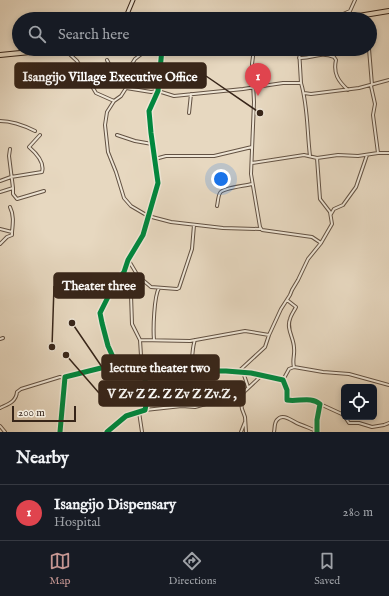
<!DOCTYPE html>
<style>
:root{--surface:#171b24;--page:#20242c;--text:#f1f3f6;--muted:#9ea1a6;--line:#363941;--accent:#c59692}
body{margin:0;font-family:"IM FELL English",serif;background:var(--page);color:var(--text)}
.controls{position:absolute;right:12px;bottom:12px;display:grid;overflow:hidden;border-radius:6px;box-shadow:0 2px 6px #0003}
.controls button{width:36px;height:36px;display:grid;place-items:center;padding:0;border:0;border-bottom:1px solid var(--line);background:var(--surface);color:var(--text);font:20px sans-serif}
.scale{position:absolute;left:12px;bottom:10px;width:64px;box-sizing:border-box;padding-left:4px;border:2px solid #372519;border-top:0;font-size:11px;line-height:14px;white-space:nowrap;color:#372519;-webkit-text-stroke:3px #efe6d6;paint-order:stroke}
.you{position:absolute;left:221px;top:179px;width:14px;height:14px;margin:-10px;border:3px solid #fff;border-radius:50%;background:#1a73e8;box-shadow:0 0 0 6px #1a73e833}
.badge{display:grid;place-items:center;width:26px;height:26px;border-radius:50%;background:var(--accent);color:#fff;font-size:13px;font-weight:700}
.pin{position:absolute;translate:-50% -33px;filter:drop-shadow(0 1px 2px #0008)}
.pin::after{content:'';position:absolute;top:21px;width:14px;height:12px;background:inherit;clip-path:polygon(0 0,100% 0,50% 100%)}
.list{margin:0;padding:0;list-style:none}
h2{display:flex;justify-content:space-between;align-items:center;height:52px;margin:0;padding:0 16px;font-size:17px}
h2 small{font-size:13px;font-weight:400;color:var(--muted)}
.list li{display:grid;grid-template-columns:26px 1fr auto;gap:12px;align-items:center;box-sizing:border-box;height:56px;padding:0 16px;border-top:1px solid var(--line)}
.list b{display:block;font-size:15px;white-space:nowrap}
.list p{margin:0;font-size:13px;white-space:nowrap;color:var(--muted)}
.list em{font-size:13px;font-style:normal;color:var(--muted)}
.icon{flex:none;width:22px;height:22px;fill:none;stroke:currentColor;stroke-width:2;stroke-linecap:round;stroke-linejoin:round}
.map{position:relative;flex:none;width:389px;height:432px;overflow:hidden}
.search{position:absolute;background:var(--surface);box-shadow:0 2px 6px #0003;left:12px;right:12px;top:12px;height:44px;display:flex;align-items:center;gap:10px;box-sizing:border-box;padding:0 14px;border-radius:22px;color:var(--muted);font-size:15px}
.sheet{height:108px;background:var(--surface)}
nav{display:flex;justify-content:space-around;align-items:center;box-sizing:border-box;height:56px;border-top:1px solid var(--line);background:var(--surface);font-size:11px;color:var(--muted)}
nav a{display:grid;justify-items:center;gap:2px}
nav .on{color:var(--accent)}
.map>svg:first-child{display:block}
.lines{fill:none;stroke-linecap:round;stroke-linejoin:round}
.street-casing{stroke:#635243;stroke-width:4}
.secondary-casing{stroke:#372519;stroke-width:5}
.highway-casing{stroke:#372519;stroke-width:6}
.street{stroke:#efe6d6;stroke-width:2}
.secondary{stroke:#efe6d6;stroke-width:3}
.highway{stroke:#e7d8c0;stroke-width:4}
.cycleway-casing{stroke:#efe6d6;stroke-width:8}
.cycleway{stroke:#00873e;stroke-width:5}
.leader{fill:none;stroke:#372519;stroke-width:1.5}
.callout-dot{fill:#372519;stroke:#efe6d6;stroke-width:1.5}
.callout{fill:#372519;stroke:#372519;stroke-width:1.5}
.callout-label{font-size:13px;text-anchor:middle;font-weight:bold;fill:#fff}
</style>
<div class="map">
<svg width="389" height="432" viewBox="0 0 389 432">
<rect width="100%" height="100%" fill="#e7d8c0"/>
<filter id="stains"><feTurbulence type="fractalNoise" baseFrequency=".005" numOctaves="4"/><feColorMatrix values="0 0 0 0 .2 0 0 0 0 .09 0 0 0 0 .02 0 0 0 .5 -.17"/></filter>
<radialGradient id="worn" r=".72"><stop offset=".6" stop-color="#630" stop-opacity="0"/><stop offset="1" stop-color="#630" stop-opacity=".3"/></radialGradient>
<g class="lines">
<g class="street-casing">
<path id="street" d="M332,19L350,11L355,0
M64,49L77,61L96,93L114,101
M148,49L135,59L130,67L128,85L121,96L114,101L107,112L105,125L108,152L116,172L124,198L131,206L148,216L171,222L223,228L260,229
M254,49L252,64L254,102L251,174L260,227L262,230L312,237L321,243
M299,49L301,83
M369,49L372,85
M299,58C313,59 319,51 334,57L336,60C333,73 338,81 348,90
M107,60L109,64L118,70L126,88L151,92L158,91L174,96L243,89L283,83H301C308,106 307,132 310,156
M371,86L375,104L373,115L378,153
M304,93L311,94L359,88L389,80
M189,113L191,94
M0,121C12,121 25,126 35,131
M117,135L135,141L152,144
M155,159L166,156H214L252,147
M252,163L304,155L317,158L338,155L358,156L378,153H389
M0,181L11,177L42,172C45,162 36,153 29,147L40,135
M13,188V194L17,199L44,191
M0,192L13,188L9,156L10,149
M217,206C218,202 218,196 220,193C222,188 245,186 252,184
M10,207C14,215 13,223 12,232
M331,214L334,209L343,205L356,187L367,155
M0,229L12,232V235L7,237L0,244
M129,261L138,276L151,287L177,289L179,288L192,249L194,225
M124,272L131,295L132,324L140,340L142,371L145,377
M287,300L296,307C294,311 291,315 290,319C286,329 294,338 294,348C295,355 292,360 294,367
M0,339L3,338
M140,340L190,341L245,331L269,335
M154,340C153,329 154,296 159,288
M188,371C194,362 191,350 195,340
M239,371L265,347L269,335L281,309L290,295L292,290L298,280L308,259L321,243L332,224L330,212L320,199L317,158
M243,372L248,387
M283,380L289,369L294,367L323,372L349,374L389,385
M320,404L344,415
M0,408C8,404 16,402 17,392L21,389L60,377L65,378
M145,410L182,406L195,407L213,402L220,396L240,397
M139,412L142,432
M345,417L349,423H359L372,427L384,425L389,423
M0,426L5,432
M60,432L65,377L109,366L113,363V357L108,346L102,323L100,313L111,291L124,272L128,260L143,235L158,183L151,133L149,111L158,91L162,49
M107,432L126,416L145,410L147,400L145,379L146,376H173L191,371H226L251,373L283,380L287,390V400C298,402 311,396 320,404L317,420V432
M241,432L245,422
M246,432L245,417L242,409L240,397L245,391L262,375
M274,432C275,428 274,423 277,420C283,412 293,422 299,424C305,426 309,428 314,430L316,432"/>
</g>
<g class="secondary-casing">
<path id="secondary" d="M125,19L133,0"/>
</g>
<g class="highway-casing">
<path id="highway" d="M340,19L389,11
M0,55L61,49"/>
</g>
<use href="#street" class="street"/>
<use href="#secondary" class="secondary"/>
<use href="#highway" class="highway"/>
<g class="cycleway-casing">
<path id="cycleway" d="M60,432L65,377L109,366L113,363V357L108,346L102,323L100,313L111,291L124,272L128,260L143,235L158,183L151,133L149,111L158,91L162,49
M107,432L126,416L145,410L147,400L145,379L146,376H173L191,371H226L251,373L283,380L287,390V400C298,402 311,396 320,404L317,420V432"/>
</g>
<use href="#cycleway" class="cycleway"/>
</g>
<path class="leader" d="M260 113L206 76M52 347L54 286M72 323L102 367M66 355L99 393"/>
<g class="callout-dot">
<circle cx="260" cy="113" r="4"/>
<circle cx="52" cy="347" r="4"/>
<circle cx="72" cy="323" r="4"/>
<circle cx="66" cy="355" r="4"/>
</g>
<g class="callout">
<rect x="15" y="63" width="191" height="25" rx="4"/>
<rect x="54" y="273" width="90" height="25" rx="4"/>
<rect x="102" y="355" width="117" height="25" rx="4"/>
<rect x="99" y="381" width="146" height="25" rx="4"/>
</g>
<g class="callout-label">
<text x="110" y="81">Isangijo Village Executive Office</text>
<text x="99" y="290">Theater three</text>
<text x="160" y="372">lecture theater two</text>
<text x="172" y="398">V Zv Z Z. Z Zv Z Zv.Z ,</text>
</g>
<rect width="100%" height="100%" filter="url(#stains)"/>
<rect width="100%" height="100%" fill="url(#worn)"/>
</svg>
<div class="controls">
<button><svg class="icon" aria-label="locate" viewBox="0 0 24 24"><circle cx="12" cy="12" r="6"/><path d="M12 2v4M12 18v4M2 12h4M18 12h4"/></svg></button>
</div>
<div class="scale">200 m</div>
<div class="you"></div>
<div class="pin badge" style="left:258px;top:96px;background:#e0444e">1</div>
<div class="search"><svg class="icon" aria-label="search" viewBox="0 0 24 24"><circle cx="10" cy="10" r="6"/><path d="M15 15l6 6"/></svg>Search here</div>
</div>
<section class="sheet">
<h2>Nearby<small></small></h2>
<ul class="list">
<li><span class="badge" style="background:#e0444e">1</span><div><b>Isangijo Dispensary</b><p>Hospital</p></div><em>280 m</em></li>
</ul>
</section>
<nav>
<a class="on"><svg class="icon" aria-label="map" viewBox="0 0 24 24"><path d="M3 6l6-2 6 2 6-2v14l-6 2-6-2-6 2zM9 4v14M15 6v14"/></svg>Map</a>
<a><svg class="icon" aria-label="directions" viewBox="0 0 24 24"><path d="M12 3l9 9-9 9-9-9zM9 14v-3h6M13 9l2 2-2 2"/></svg>Directions</a>
<a><svg class="icon" aria-label="saved" viewBox="0 0 24 24"><path d="M7 4h10v16l-5-4-5 4z"/></svg>Saved</a>
</nav>
